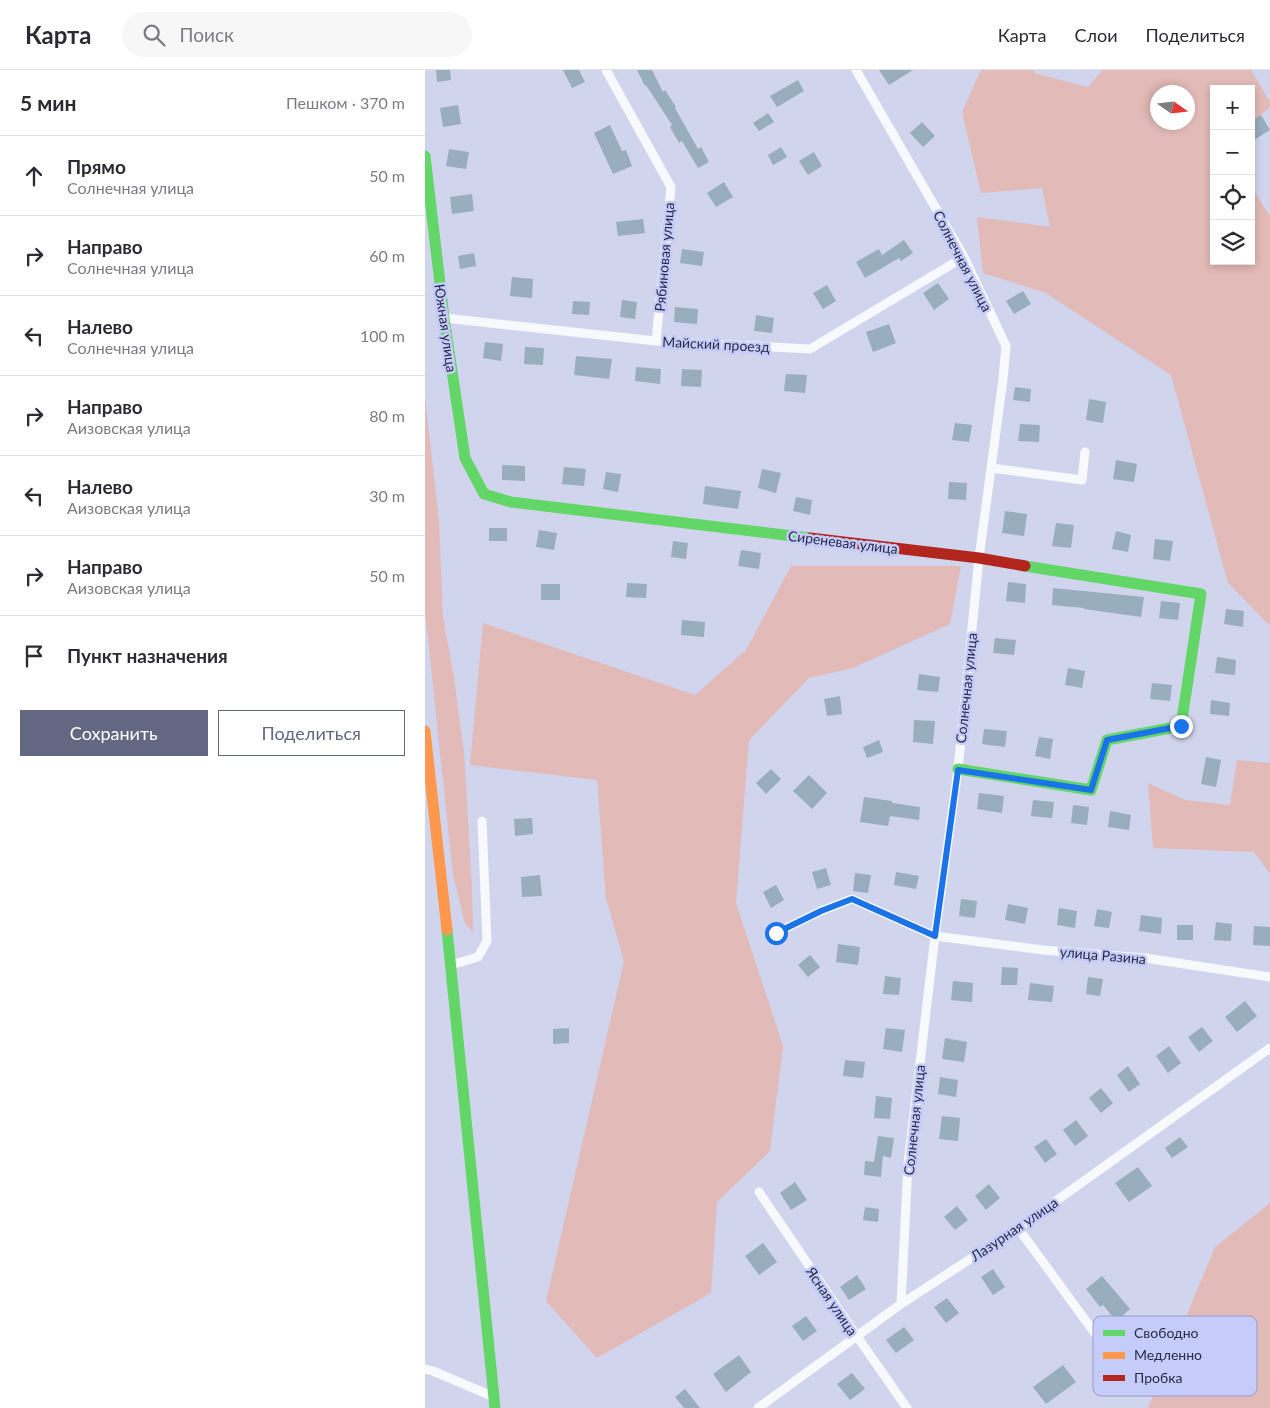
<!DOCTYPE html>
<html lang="ru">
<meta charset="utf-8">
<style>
:root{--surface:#fff;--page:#f7f7f7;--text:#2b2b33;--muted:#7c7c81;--line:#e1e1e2;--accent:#636782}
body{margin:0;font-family:Lato,sans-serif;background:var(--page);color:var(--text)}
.controls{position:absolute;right:15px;top:15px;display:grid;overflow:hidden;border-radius:0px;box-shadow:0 2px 8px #0003}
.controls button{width:45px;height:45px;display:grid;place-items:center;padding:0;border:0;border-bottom:1px solid var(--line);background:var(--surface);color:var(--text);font:25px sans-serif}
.compass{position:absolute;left:725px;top:15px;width:45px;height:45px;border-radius:50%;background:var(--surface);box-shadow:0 2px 8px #0003;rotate:104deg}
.stop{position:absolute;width:15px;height:15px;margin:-11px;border:4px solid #1a73e8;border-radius:50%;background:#fff}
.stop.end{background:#1a73e8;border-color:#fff;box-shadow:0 1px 5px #0008}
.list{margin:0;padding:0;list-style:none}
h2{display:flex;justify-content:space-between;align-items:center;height:65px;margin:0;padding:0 20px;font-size:21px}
h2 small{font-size:16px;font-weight:400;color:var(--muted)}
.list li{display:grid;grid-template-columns:32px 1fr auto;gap:15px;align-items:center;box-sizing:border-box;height:80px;padding:0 20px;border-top:1px solid var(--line)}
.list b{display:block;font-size:19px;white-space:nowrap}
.list p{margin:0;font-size:16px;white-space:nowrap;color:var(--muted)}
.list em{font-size:16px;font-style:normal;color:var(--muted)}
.actions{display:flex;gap:10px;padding:15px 20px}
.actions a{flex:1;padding:11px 0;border:1px solid var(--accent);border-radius:0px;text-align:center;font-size:18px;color:var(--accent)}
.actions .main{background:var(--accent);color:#fff}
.icon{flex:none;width:28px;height:28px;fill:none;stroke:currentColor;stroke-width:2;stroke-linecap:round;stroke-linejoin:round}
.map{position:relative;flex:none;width:845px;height:1338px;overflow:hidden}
header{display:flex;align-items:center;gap:30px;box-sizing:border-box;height:70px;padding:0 25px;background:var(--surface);border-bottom:1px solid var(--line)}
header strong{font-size:24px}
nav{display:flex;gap:28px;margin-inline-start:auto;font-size:18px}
.search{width:350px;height:45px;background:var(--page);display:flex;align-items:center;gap:12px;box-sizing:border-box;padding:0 18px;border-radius:28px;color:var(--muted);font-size:19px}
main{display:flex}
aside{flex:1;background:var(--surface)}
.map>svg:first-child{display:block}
.green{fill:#e2bab8;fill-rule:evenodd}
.building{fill:#98adbe}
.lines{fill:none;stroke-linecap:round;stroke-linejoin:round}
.street{stroke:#f8f9fc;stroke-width:9}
.fast{stroke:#63d668;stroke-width:11}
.slow{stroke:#ff974d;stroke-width:11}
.jam{stroke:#b3261e;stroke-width:11}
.route{stroke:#1a73e8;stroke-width:6}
.labels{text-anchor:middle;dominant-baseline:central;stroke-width:5;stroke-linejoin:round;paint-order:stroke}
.street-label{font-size:14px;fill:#282c48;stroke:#c5ccf9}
.key{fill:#c5ccf9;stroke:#969cc4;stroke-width:1}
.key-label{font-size:14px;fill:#282c48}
</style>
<header>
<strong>Карта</strong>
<div class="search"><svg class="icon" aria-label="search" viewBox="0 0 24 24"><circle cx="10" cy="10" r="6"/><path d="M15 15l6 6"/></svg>Поиск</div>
<nav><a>Карта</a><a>Слои</a><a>Поделиться</a></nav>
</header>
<main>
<aside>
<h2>5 мин<small>Пешком · 370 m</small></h2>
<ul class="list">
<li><svg class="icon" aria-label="ahead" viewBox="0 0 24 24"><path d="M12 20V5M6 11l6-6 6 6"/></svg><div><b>Прямо</b><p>Солнечная улица</p></div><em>50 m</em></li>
<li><svg class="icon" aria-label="right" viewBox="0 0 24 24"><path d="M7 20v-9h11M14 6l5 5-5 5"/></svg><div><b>Направо</b><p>Солнечная улица</p></div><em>60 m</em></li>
<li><svg class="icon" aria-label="left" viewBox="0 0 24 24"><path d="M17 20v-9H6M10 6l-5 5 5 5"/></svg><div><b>Налево</b><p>Солнечная улица</p></div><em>100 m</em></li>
<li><svg class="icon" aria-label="right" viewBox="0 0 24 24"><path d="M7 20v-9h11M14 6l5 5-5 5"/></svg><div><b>Направо</b><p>Аизовская улица</p></div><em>80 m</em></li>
<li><svg class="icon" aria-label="left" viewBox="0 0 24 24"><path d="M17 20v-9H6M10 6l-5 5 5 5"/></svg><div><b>Налево</b><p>Аизовская улица</p></div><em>30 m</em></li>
<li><svg class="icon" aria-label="right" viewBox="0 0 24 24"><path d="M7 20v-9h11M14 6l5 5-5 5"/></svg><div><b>Направо</b><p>Аизовская улица</p></div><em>50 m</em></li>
<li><svg class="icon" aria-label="arrive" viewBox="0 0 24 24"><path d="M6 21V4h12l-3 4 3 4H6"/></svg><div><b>Пункт назначения</b></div></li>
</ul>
<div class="actions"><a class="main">Сохранить</a><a>Поделиться</a></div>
</aside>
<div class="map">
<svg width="845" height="1338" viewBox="0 0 845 1338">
<rect width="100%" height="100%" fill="#d1d4ed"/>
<path class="green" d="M556,0H609V3L663,17L678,0H826L845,32V37L826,53V19H789V191H826V116L845,146V556L803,513L746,305L621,223L558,203L552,147L625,157L617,118L556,123L537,42ZM732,22H762V52H732Z
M0,327L14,451L18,547L29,608L39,682L47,818L48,862L40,854L28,805L0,541Z
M366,496H536L525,554L428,598L384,608L324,670L311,833L358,976L345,1081L292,1132L286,1223L172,1288L121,1231L199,891L181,829L172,710L45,695L58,553L270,625L321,580Z
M812,690L845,693V804L829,782L728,778L723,713L760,730L805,735Z
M845,1133V1338H723L790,1177Z"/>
<path class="building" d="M11,0H25L26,10L12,12Z
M138,0H154L160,12L147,18Z
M212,0H227L238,22L240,20L251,37L250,38L273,79L276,77L284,92L273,98L257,71L254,73L245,57L247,55L221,15L220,16Z
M454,0H488L464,15Z
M373,10L379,21L352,37L345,26Z
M33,35L36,54L18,57L15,38Z
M343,43L349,52L334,61L328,53Z
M836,45L845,60L826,72V51Z
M497,52L510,66L498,77L485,63Z
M185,55L197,81L201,80L207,96L188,104L169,63Z
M356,77L362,87L348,95L343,85Z
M24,79L44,82L41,99L21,96Z
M389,82L397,96L383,105L374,91Z
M299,112L308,127L291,137L282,123Z
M47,124L49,141L27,144L25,127Z
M218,149L220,163L193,166L191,152Z
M479,170L488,183L476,191L474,188L440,208L431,192L454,179L457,185Z
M257,179L279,182L277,196L255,193Z
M49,183L51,196L35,199L33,186Z
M87,207L108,209L107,228L85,226Z
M513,213L524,229L509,240L498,223Z
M402,215L411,231L398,239L388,223Z
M598,221L606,234L589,244L581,231Z
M197,230L212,232L210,249L195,247Z
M148,231L165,232L164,245L147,244Z
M250,237L273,239L272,254L249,252Z
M331,245L349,248L347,263L329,261Z
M464,254L471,273L448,282L441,262Z
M60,272L78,274L76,291L58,288Z
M100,277L119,278L118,295L99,294Z
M151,286L187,289L184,309L149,305Z
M211,297L236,299L235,314L210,311Z
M257,299L277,300L276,317L256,316Z
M361,304L382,305L380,323L359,321Z
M590,317L606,319L605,332L588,330Z
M664,329L681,332L678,353L661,350Z
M530,353L547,355L544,372L527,370Z
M595,354L615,355L614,372L593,371Z
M691,390L712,394L709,412L688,409Z
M77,395L100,396V411L77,410Z
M139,397L161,399L159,416L137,414Z
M337,399L356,403L351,423L333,418Z
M181,402L196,404L193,422L178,419Z
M524,412L542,413L541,430L523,429Z
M280,416L316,421L313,439L278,434Z
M371,427L387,430L385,445L368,441Z
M580,441L602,444L599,466L577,463Z
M631,453L649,455L646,478L627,476Z
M64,458H82V471H64Z
M114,460L132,463L129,480L111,477Z
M691,461L706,465L703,482L687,479Z
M730,469L748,471L745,491L728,489Z
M248,471L263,473L261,489L246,487Z
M316,480L336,483L334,499L313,496Z
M583,512L601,514L600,533L581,531Z
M202,513L222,514L221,528L201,527Z
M116,514H135V530H116Z
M628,518L719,527L716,547L659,539V538L627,535Z
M736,531L755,533L753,550L734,548Z
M801,539L819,541L818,557L799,554Z
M257,550L280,552L279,567L256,565Z
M570,568L591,570L589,585L568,583Z
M792,587L811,590L810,605L790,603Z
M643,598L660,601L657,618L640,615Z
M494,604L515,607L513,622L492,620Z
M727,613L747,615L745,631L725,629Z
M415,626L417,644L402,646L399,629Z
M786,630L805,633L804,646L785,644Z
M489,650L510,651L508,674L488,672Z
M559,659L582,661L580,677L557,674Z
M614,667L628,669L625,689L610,686Z
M454,670L458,682L442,688L438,677Z
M781,687L796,690L791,717L776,714Z
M346,699L356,709L341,724L331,713Z
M384,705L402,723L387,739L368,721Z
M554,723L579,726L577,743L552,739Z
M439,727L467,731V733L495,737L494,750L465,746L463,756L435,752Z
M608,730L629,732L627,748L606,746Z
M648,735L664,737L662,755L646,753Z
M685,741L706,745L704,760L683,757Z
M107,748L108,764L90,766L89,749Z
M401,798L406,815L392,819L387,802Z
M471,802L494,806L491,819L469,815Z
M430,803L446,805L443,823L428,821Z
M115,805L117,826L97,827L96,807Z
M351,815L359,830L346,838L338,822Z
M536,829L552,831L550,848L534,846Z
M583,834L603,838L600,854L580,850Z
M634,838L652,841L650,858L632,855Z
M672,839L687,842L684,858L669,856Z
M716,845L737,848L736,864L714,861Z
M791,852L807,854L806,871L789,870Z
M752,855H768V870H752Z
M829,856L845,857V876L828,875Z
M413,874L435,877L433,895L411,892Z
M385,885L395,897L383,907L373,895Z
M577,897L593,898L592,915H576Z
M460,906L476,908L474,925L458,924Z
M663,907L678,909L675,926L661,924Z
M528,911L548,913L547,932L526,930Z
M605,913L629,916L627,932L603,930Z
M820,931L832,946L812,962L800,947Z
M777,957L788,971L774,982L763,967Z
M144,958V973L128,974V959Z
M461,958L480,960L477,982L458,979Z
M520,968L542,972L539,992L517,989Z
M744,976L756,993L743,1003L731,986Z
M420,990L440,992L438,1008L418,1006Z
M703,996L715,1014L704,1022L692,1005Z
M515,1007L533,1010L531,1027L513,1024Z
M676,1018L688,1033L676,1043L664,1028Z
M451,1026L467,1028L465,1049L449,1048Z
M517,1046L535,1048L533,1071L514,1069Z
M651,1050L663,1066L650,1076L638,1060Z
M453,1066L469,1068L466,1088L458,1086L456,1107L439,1105L440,1091L449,1092Z
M755,1067L763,1077L747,1088L740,1078Z
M621,1069L632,1084L620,1093L609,1077Z
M713,1097L727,1116L704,1132L690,1113Z
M370,1112L382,1130L366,1140L355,1123Z
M564,1114L575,1128L561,1140L550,1126Z
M532,1136L543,1150L530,1160L519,1147Z
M440,1137L454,1139L453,1152L438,1150Z
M338,1173L352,1192L334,1205L320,1186Z
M568,1199L580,1217L568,1225L556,1207Z
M432,1205L441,1219L424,1230L415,1217Z
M677,1206L705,1239L691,1251L678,1235L675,1237L661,1219Z
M522,1228L534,1243L521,1253L509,1237Z
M381,1246L392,1261L378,1271L367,1256Z
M479,1257L489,1270L471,1283L461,1270Z
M314,1285L326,1302L301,1322L288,1304Z
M638,1295L651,1312L621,1334L608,1317Z
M427,1303L440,1319L425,1330L412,1314Z
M260,1319L275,1338H259L250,1327Z"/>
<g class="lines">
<path class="street" d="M181,0L246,117L231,271
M431,0L539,187L581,276L578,309L554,488L533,699L510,866L483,1094L476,1234
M19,248L231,271L385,279L539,187
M566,398L657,410L660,382
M351,863L396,841L427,829L510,866L618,880L720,888L845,907
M26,895L53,887L62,871L57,751
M334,1122L431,1265L482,1338
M593,1158L710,1318
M0,1299L8,1301L69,1327
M333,1338L476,1234L593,1158L845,978"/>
<path class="fast" d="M0,86L19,248L40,388L59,424L86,432L385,468
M533,699L666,720L682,670L756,656L776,524L600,496
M22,860L70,1338"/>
<path class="slow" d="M0,661L22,860"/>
<path class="jam" d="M385,468L554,488L600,496"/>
</g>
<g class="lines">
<path class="route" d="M351,863L396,841L427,829L510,866L533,700L666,720L682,670L756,656"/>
</g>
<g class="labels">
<g class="street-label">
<text transform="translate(239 187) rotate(-85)">Рябиновая улица</text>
<text transform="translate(538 191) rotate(63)">Солнечная улица</text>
<text transform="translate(21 258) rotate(82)">Южная улица</text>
<text transform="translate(291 274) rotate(3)">Майский проезд</text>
<text transform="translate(418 472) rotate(7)">Сиреневая улица</text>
<text transform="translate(541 618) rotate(-84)">Солнечная улица</text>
<text transform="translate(678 885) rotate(5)">улица Разина</text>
<text transform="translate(489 1050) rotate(-84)">Солнечная улица</text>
<text transform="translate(589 1159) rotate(-34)">Лазурная улица</text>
<text transform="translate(407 1231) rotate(56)">Ясная улица</text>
</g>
</g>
<rect x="668" y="1246" width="164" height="80" rx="8" class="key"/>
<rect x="678" y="1260" width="22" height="6" fill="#63d668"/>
<rect x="678" y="1282" width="22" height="7" fill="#ff974d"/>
<rect x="678" y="1305" width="22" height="6" fill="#b3261e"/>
<g class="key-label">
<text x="709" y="1268">Свободно</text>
<text x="709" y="1290">Медленно</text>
<text x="709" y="1313">Пробка</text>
</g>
</svg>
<div class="controls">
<button>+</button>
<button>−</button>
<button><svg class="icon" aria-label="locate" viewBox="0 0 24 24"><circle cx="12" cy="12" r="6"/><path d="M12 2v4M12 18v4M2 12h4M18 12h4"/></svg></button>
<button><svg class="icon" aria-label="layers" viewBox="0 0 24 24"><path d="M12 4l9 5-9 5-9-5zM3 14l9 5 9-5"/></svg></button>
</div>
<svg class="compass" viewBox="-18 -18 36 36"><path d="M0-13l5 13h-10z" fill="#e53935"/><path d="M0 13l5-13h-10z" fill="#7c7c81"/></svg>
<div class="stop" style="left:351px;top:863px"></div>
<div class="stop end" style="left:756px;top:656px"></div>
</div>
</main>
